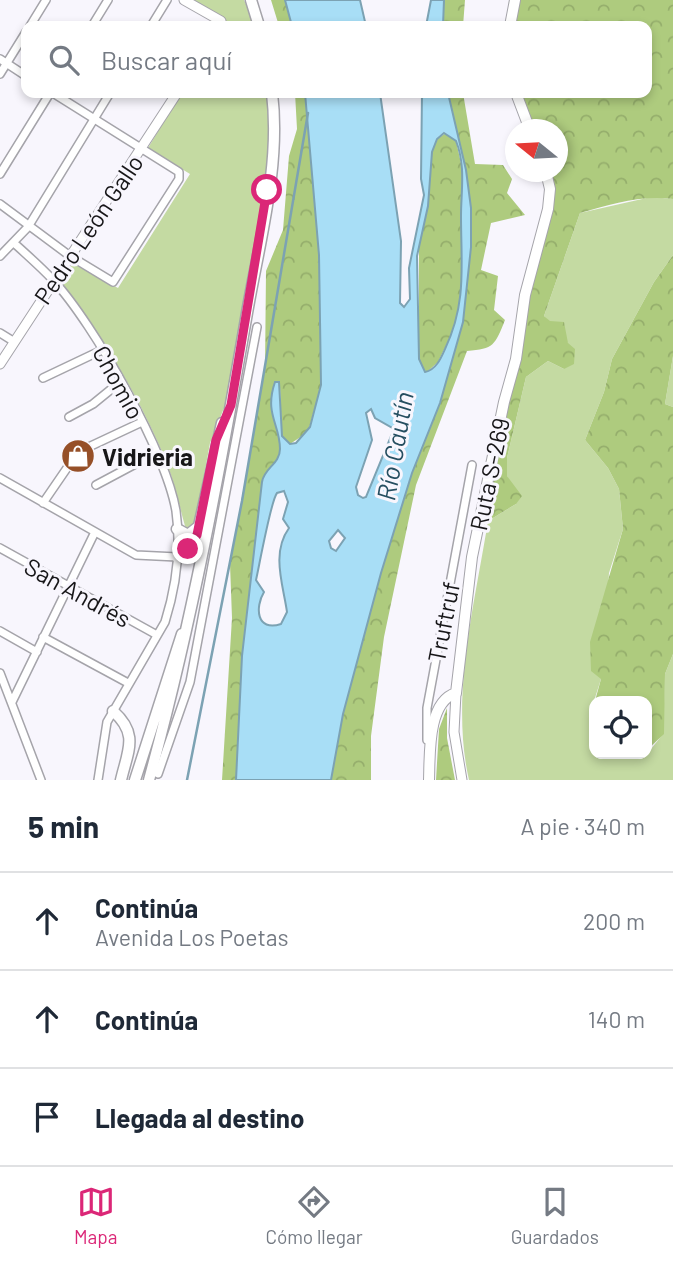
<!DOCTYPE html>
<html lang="es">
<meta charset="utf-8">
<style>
:root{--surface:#fff;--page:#f6f6f7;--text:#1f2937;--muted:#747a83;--line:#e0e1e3;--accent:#db2777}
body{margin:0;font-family:Barlow,sans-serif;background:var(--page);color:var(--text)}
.controls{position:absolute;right:21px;bottom:21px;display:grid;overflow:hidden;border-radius:14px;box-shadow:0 4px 10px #0003}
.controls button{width:63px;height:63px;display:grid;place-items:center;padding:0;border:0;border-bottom:2px solid var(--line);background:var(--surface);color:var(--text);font:35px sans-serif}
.compass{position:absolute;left:505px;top:119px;width:63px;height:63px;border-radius:50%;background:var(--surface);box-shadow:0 4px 10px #0003;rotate:288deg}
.stop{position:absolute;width:21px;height:21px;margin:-16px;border:5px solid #db2777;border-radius:50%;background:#fff}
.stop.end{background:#db2777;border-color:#fff;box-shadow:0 2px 7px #0008}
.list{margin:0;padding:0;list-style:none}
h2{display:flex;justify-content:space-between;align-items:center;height:91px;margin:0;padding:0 28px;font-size:30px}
h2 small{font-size:23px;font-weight:400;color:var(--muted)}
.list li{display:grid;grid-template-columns:46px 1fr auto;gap:21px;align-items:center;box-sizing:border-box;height:98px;padding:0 28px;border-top:2px solid var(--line)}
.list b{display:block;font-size:26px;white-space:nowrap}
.list p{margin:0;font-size:23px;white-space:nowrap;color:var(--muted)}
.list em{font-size:23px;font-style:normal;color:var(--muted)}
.icon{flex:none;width:38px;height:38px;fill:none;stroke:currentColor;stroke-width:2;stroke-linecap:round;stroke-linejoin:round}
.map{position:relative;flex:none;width:673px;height:780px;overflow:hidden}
.search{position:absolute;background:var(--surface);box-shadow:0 4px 10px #0003;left:21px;right:21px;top:21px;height:77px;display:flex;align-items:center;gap:18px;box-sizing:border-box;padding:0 24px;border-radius:14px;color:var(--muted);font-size:26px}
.sheet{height:385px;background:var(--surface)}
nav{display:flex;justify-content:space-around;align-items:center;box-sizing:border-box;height:98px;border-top:2px solid var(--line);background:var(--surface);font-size:19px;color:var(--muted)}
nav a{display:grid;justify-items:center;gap:4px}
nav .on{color:var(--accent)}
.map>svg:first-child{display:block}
.green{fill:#c4daa2}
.forest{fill:url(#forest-crowns)}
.water{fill:#a8def6;stroke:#7ca2b3;stroke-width:2;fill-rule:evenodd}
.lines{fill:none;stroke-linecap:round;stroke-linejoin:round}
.stream{stroke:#7ca2b3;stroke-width:2.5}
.minor-casing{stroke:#a5a4aa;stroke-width:10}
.tertiary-casing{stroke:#a5a4aa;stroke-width:11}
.secondary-casing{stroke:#a5a4aa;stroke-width:12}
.primary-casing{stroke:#a5a4aa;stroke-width:13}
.minor{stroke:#fff;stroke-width:7}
.tertiary{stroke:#fff;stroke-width:9}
.secondary{stroke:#fff;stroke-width:10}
.primary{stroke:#fff;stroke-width:10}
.route{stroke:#db2777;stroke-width:9}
.labels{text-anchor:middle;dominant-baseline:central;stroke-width:6;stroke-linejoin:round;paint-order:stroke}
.street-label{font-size:24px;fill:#171618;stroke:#f8f6fd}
.poi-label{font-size:24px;font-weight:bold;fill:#171618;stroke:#f8f6fd;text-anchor:start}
.water-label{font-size:26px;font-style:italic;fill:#254e60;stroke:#f8f6fd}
</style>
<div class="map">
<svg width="673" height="780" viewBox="0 0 673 780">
<defs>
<pattern id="forest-crowns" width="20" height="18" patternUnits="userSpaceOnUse" patternTransform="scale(1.75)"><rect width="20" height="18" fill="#aecb7e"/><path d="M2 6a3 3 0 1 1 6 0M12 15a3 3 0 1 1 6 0" fill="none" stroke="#95ae6c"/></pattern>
</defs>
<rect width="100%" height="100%" fill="#f8f6fd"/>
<path class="green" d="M187,0H244L256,26H222Z
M181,93H268L269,147L265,197L226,403L210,443L197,515L193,526L188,528L185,526C179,505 175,484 167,464C141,399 104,339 61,284L72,263L118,288L190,174L148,148Z
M651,197L673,199V255L654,282L612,359L604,392L585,440L608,468L619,489L623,529L609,573L601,679L594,701V754H647L663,734L665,674L673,654V780H469C450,697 475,603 488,521L516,504L507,476V458L526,377L548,361L564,369L568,343L544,316L580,213Z
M673,356V407L665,404Z"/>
<path class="forest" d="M271,0H285L292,26H279Z
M444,0H465L463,26H443Z
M509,0H673V199C640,195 612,204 580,213L544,316L550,321L564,322L568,343L575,349L574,364L564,369L548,361L526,377L507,458V476L522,496L516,504L488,521L489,493L507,407L521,361L530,293L551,211L543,172H558V130L525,129L515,93H647V26H508Z
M295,93H305L319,255L321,385L308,432L290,444L282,436L280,387V452L275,464L263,477L242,656L236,780H222L232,618L230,564L265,368L266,271L283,230L289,156L297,129Z
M448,93H463L475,164L503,165L512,179L507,193L525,215L491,223L481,270L498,276L494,310L505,320C495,345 494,349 467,351L416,485L384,637L371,736V780H331L343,714L381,573L412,473L440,403L463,322L471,247V208L466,170Z
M446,133L456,141L463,172L462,292L454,329L438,362L427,372L422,368L419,359V242L428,206L432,152L437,139Z
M673,255V356L665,404L673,407V654L665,674L664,734L647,750V701H595L601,679L591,671L590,642L623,529L619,489L608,468L585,440L604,392L612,359L654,282Z
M447,708V738L455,780H436L439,729Z"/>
<path class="water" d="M285,0H360L366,26H292Z
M431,0H444L443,26H426Z
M305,93H380L401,241L400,303L404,307L410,299L409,268L424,195L421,179L422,93H448L466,170L471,208V247L463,322L440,403L412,473L381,573L343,714L331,780H236L242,656L262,482C264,468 280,464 280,449C280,424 264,414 275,382H279L282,436L290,444L296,443L310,427L321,385L319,255ZM444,133L456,141C466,166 461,191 461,216C461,265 467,303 445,349C441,358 436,370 425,372L419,359L417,256L428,206L432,152L437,139ZM371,409L375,418L394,429L366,497L363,498L358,495L356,487L372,440L366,413ZM284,491L288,502L283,519L289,528C271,553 283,584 287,612L281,624C256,632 255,607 264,592L256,580C259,567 271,500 277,493ZM338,530L345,538L336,551L331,548L329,541Z"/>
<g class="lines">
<path class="stream" d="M187,780L242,501L308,113"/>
<g class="minor-casing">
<path id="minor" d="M30,26L46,0
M92,26L108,0
M151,26L167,0
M0,59L26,76
M0,74L26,32
M0,174L50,93
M0,204L70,256L113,282L179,179V172L53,93
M14,243C27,255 41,267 53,280C94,324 166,452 176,511C181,547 176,587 165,622L107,722L98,780
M0,256L28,227L110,93
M0,333L13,341
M43,378L102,350
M69,417L93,404L120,382
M0,478L136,555L177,557
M96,485L156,453
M43,503L78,452L142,422
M0,548L157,635
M0,631L37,652
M43,637L128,683
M0,673L41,780
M12,702L94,534
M427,740V708L472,465
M158,774L190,682L257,327"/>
</g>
<g class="tertiary-casing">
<path id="tertiary" d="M184,0L221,21L218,26
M0,364L177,93
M456,693L454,732L462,780"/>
</g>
<g class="secondary-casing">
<path id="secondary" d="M510,26L515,0
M516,93L530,130
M429,780C430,755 427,702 456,693L472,557L504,402L516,359L525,295L548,209L550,189L546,172"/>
</g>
<g class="primary-casing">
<path id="primary" d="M251,0L259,26
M177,529L188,535L198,527
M177,557L197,535L222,423
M113,711C139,734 128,750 121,780
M135,780L182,634
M149,780C191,626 220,470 247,313C259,243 281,165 272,93"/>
</g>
<use href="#minor" class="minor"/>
<use href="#tertiary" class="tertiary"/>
<use href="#secondary" class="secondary"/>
<use href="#primary" class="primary"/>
</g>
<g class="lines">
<path class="route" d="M188,549L197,535L216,440L231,405L267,190"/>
</g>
<defs>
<g id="shop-disc" transform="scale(1.75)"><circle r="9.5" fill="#965028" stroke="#f8f6fd"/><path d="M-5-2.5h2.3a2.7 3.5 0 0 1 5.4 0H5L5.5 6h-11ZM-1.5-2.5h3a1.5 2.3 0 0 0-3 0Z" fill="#fff"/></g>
</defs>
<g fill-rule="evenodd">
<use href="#shop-disc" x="78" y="456"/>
</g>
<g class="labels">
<g class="street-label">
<text transform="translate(88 229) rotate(-56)">Pedro León Gallo</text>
<text transform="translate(119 382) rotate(61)">Chomio</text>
<text transform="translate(489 474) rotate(-78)">Ruta S-269</text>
<text transform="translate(78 592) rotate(29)">San Andrés</text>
<text transform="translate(443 622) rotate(-79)">Truftruf</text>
</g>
<g class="poi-label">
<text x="102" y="456">Vidrieria</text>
</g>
<g class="water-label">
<text transform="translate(394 446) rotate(-80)">Río Cautín</text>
</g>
</g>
</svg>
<div class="controls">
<button><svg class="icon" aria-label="locate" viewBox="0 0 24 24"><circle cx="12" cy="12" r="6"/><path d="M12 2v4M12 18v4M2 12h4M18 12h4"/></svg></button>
</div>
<svg class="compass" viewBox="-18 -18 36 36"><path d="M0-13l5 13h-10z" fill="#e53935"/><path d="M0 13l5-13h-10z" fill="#747a83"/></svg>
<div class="stop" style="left:267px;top:190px"></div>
<div class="stop end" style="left:188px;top:549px"></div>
<div class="search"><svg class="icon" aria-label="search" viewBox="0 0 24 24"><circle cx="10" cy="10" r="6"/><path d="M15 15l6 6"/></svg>Buscar aquí</div>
</div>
<section class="sheet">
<h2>5 min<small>A pie · 340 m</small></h2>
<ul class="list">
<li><svg class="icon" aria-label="ahead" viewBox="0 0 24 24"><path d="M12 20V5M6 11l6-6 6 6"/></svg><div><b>Continúa</b><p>Avenida Los Poetas</p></div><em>200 m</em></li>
<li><svg class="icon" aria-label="ahead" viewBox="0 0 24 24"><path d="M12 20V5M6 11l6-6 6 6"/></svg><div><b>Continúa</b></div><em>140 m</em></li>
<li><svg class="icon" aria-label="arrive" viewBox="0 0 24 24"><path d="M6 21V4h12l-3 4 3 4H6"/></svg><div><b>Llegada al destino</b></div></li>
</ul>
</section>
<nav>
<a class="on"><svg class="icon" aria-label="map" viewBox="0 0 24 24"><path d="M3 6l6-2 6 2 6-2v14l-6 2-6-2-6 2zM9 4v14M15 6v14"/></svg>Mapa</a>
<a><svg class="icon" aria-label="directions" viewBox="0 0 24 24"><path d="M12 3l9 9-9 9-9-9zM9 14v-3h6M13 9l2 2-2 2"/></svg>Cómo llegar</a>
<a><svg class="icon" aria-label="saved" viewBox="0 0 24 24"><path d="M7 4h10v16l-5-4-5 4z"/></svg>Guardados</a>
</nav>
